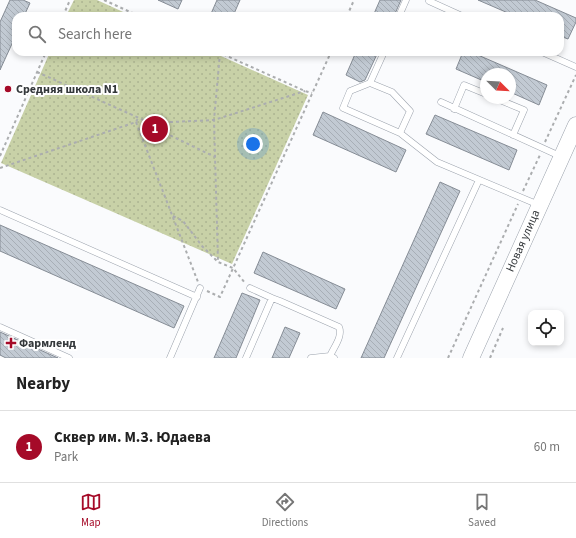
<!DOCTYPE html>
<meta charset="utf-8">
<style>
:root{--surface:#fff;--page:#f2f2f2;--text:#222;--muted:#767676;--line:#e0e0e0;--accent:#a50a28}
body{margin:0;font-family:"Source Sans 3",sans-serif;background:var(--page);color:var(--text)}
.controls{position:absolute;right:12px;bottom:12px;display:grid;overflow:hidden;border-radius:8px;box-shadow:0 2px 6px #0003}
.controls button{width:36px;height:36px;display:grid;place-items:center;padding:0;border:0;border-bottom:1px solid var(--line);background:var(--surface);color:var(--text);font:20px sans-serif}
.compass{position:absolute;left:480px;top:68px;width:36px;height:36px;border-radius:50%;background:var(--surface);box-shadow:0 2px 6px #0003;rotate:114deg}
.you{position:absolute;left:253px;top:144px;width:14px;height:14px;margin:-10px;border:3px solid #fff;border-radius:50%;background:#1a73e8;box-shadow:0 0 0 6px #1a73e833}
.badge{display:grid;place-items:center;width:26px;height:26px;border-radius:50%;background:var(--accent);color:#fff;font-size:13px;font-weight:700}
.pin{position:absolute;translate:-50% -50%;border:2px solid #fff;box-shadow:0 1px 4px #0006}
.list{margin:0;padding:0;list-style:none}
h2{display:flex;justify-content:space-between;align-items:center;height:52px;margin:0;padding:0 16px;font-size:17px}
h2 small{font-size:13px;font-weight:400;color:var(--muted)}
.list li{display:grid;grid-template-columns:26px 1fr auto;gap:12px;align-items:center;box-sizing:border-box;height:72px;padding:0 16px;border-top:1px solid var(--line)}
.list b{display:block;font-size:15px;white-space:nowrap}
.list p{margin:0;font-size:13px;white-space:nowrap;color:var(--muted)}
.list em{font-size:13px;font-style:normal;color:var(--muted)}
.icon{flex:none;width:22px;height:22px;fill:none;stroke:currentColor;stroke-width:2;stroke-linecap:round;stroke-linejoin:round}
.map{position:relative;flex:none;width:576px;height:358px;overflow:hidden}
.search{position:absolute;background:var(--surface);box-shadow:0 2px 6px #0003;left:12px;right:12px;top:12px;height:44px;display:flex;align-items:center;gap:10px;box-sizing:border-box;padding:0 14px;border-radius:12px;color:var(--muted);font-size:15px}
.sheet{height:124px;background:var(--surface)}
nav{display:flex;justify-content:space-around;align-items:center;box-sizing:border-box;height:56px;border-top:1px solid var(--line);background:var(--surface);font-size:11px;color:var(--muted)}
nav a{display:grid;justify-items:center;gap:2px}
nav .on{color:var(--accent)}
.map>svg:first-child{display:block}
.park{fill:url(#park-dots)}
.building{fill:url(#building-back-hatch);stroke:#858c95}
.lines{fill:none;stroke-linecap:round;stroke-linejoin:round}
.service-casing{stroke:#9ba2ac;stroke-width:7}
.tertiary-casing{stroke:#9ba2ac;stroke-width:17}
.path{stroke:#abadaf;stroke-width:2;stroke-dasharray:3 3;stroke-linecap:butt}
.service{stroke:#fff;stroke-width:6}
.tertiary{stroke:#fff;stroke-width:16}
.poi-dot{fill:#a50a28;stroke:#fff;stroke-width:1.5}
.labels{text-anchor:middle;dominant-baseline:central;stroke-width:4;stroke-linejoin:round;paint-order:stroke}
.poi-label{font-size:12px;font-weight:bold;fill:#34383b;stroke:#fff;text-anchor:start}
.street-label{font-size:12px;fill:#34383b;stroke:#fff}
</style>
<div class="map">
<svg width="576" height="358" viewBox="0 0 576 358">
<defs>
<pattern id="park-dots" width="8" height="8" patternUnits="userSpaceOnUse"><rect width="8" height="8" fill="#c8d1a7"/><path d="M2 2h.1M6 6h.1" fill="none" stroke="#acb491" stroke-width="1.8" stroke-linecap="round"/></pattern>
<pattern id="building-back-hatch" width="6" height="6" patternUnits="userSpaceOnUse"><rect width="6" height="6" fill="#c2cad3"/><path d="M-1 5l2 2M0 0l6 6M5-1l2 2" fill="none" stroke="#a7aeb6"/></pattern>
</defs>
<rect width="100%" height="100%" fill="#fafbfd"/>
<path class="park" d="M74,0H97L132,16H66Z
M50,52H212L308,95L232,264L1,163Z"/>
<path class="building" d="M10,0H23L30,3L24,16H16V35L0,70V22Z
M158,0H182L178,9Z
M217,0H240L233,16H210Z
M380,0H401L394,16H373Z
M478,0H535L576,18V22L568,39L560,36V16H515Z
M356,52H378L365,80L360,82L346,75Z
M463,52H471L547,85L539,105L510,92V74H486V82L456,69Z
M323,112L406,150L396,172L313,135Z
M435,115L517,150L509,170L426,134Z
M440,182L460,191L384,358H361Z
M0,225L184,306L174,328L0,251Z
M263,252L345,289L336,309L254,273Z
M242,293L260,300L236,358H214Z
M285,327L300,333L289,358H272Z
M0,332L58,358H6L0,355Z"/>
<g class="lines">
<g class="service-casing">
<path id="service" d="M429,1L462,16
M399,16L406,0
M542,52L576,67
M370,83L384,52
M495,98L524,110L513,135
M441,102L562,157
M454,109L464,85L486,94
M400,133L410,111L392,92L370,83L350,91L343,108L400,133L437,162L539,205
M0,210L197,297
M250,288L272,298
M0,327L69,358
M170,358L200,288
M246,358L272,298L280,301L339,327C343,336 334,347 330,356L334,358
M311,358L330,356
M397,358L479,180"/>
</g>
<g class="tertiary-casing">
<path id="tertiary" d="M471,358L576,125"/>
</g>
<path class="path" d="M104,0L139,16
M63,16L70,0
M347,16L354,0
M218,52L305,91L312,93
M220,53L214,120L218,262L233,268L245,283
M37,72L150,123L214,120L305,91
M136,122L198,282
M150,123L155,128L215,157
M545,142L576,75
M0,156L46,52
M0,168L136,122L138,118
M523,191L540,155
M173,216L183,221L202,246L217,261
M207,291L220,297L331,52
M448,358L518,204
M490,358L503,328"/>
<use href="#service" class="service"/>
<use href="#tertiary" class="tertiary"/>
</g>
<g class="poi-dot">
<circle cx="8" cy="89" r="4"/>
<path d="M9 337h4v4h4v4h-4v4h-4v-4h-4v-4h4z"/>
</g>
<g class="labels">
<g class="poi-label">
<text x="16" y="89">Средняя школа N1</text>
<text x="19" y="343">Фармленд</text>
</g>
<g class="street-label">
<text transform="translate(523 241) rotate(-66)">Новая улица</text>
</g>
</g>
</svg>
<div class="controls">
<button><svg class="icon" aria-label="locate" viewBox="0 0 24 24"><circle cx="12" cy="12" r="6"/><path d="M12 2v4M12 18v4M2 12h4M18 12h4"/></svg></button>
</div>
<svg class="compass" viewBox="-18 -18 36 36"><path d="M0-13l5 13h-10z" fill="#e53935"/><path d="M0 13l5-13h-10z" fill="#767676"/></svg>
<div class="you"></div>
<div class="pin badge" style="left:155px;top:129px">1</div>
<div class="search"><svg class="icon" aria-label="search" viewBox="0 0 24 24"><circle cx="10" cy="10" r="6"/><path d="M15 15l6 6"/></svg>Search here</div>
</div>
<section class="sheet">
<h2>Nearby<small></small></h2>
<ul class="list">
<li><span class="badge">1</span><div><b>Сквер им. М.З. Юдаева</b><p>Park</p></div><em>60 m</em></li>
</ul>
</section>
<nav>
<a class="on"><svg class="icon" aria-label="map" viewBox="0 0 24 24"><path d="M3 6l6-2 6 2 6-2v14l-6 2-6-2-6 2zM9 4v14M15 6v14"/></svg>Map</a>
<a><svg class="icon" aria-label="directions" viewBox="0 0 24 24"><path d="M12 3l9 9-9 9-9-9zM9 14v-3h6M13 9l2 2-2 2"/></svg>Directions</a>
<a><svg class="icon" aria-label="saved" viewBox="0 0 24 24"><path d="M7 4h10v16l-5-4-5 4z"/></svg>Saved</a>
</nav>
